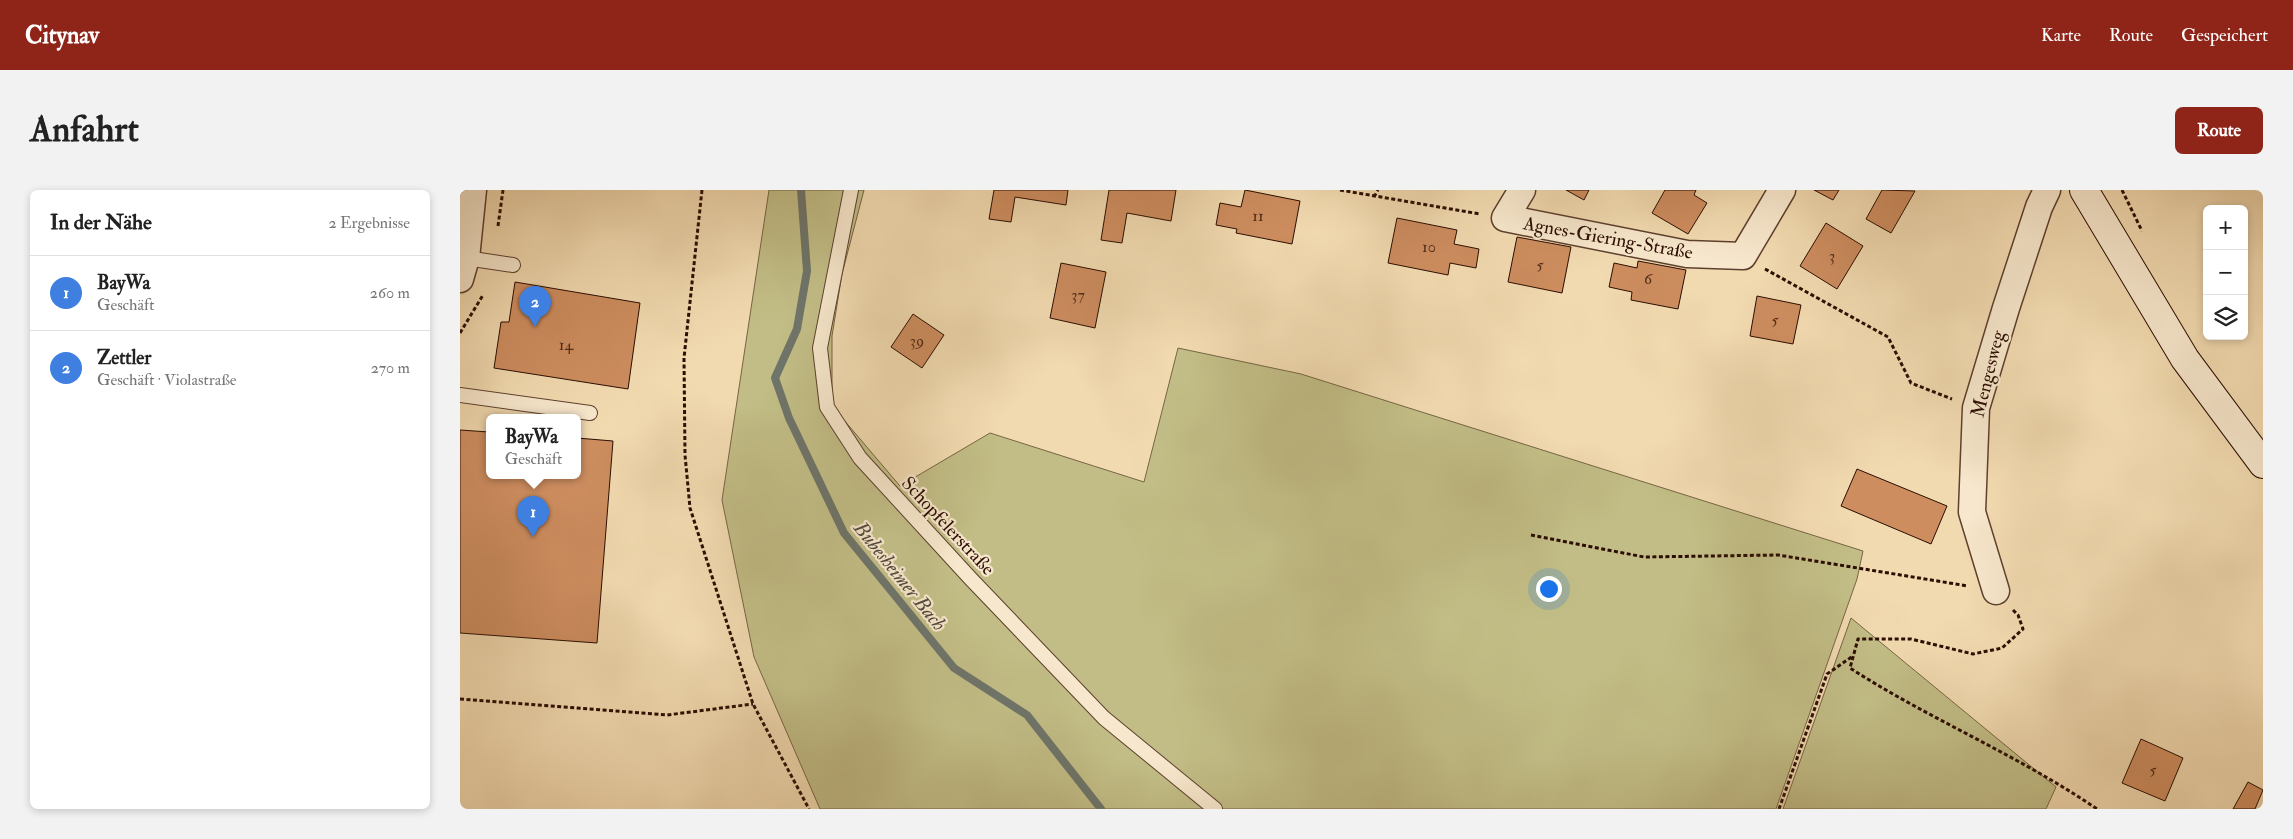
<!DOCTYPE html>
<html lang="de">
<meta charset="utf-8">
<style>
:root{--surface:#fff;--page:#f2f2f2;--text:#222;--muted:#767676;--line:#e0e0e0;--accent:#8f2418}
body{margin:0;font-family:"IM FELL Double Pica",serif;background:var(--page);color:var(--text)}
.controls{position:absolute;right:15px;top:15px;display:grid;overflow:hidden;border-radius:8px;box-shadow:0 2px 8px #0003}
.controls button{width:45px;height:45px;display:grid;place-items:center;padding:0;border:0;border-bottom:1px solid var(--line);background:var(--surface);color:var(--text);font:25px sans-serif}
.you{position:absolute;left:1088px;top:398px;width:18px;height:18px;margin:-12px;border:4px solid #fff;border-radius:50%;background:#1a73e8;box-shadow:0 0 0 8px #1a73e833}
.badge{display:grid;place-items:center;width:32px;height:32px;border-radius:50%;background:var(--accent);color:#fff;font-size:16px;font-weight:700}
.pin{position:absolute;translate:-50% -41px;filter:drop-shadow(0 1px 2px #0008)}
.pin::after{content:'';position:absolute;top:26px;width:18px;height:15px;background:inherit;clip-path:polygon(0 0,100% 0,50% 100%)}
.popup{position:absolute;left:26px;top:224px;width:95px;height:65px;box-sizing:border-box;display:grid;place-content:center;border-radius:8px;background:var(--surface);filter:drop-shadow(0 1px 4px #0005);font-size:16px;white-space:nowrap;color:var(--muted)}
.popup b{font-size:19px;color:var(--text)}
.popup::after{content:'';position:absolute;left:50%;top:100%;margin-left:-10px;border:10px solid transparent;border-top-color:var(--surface)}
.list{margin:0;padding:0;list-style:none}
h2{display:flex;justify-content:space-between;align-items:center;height:65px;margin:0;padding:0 20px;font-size:21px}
h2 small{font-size:16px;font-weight:400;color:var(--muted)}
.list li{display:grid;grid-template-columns:32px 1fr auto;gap:15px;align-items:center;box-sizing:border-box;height:75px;padding:0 20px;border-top:1px solid var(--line)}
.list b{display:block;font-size:19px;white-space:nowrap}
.list p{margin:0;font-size:16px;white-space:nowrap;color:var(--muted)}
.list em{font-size:16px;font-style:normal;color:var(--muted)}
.icon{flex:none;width:28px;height:28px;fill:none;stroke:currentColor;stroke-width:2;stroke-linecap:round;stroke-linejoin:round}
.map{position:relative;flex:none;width:1803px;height:619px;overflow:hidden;border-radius:8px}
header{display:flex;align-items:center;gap:30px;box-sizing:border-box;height:70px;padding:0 25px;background:var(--accent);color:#fff}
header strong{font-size:24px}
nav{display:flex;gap:28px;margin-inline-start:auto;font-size:18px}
.intro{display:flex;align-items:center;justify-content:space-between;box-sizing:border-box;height:120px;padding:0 30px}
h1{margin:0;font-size:35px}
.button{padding:12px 22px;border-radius:8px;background:var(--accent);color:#fff;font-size:18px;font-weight:700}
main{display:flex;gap:30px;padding:0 30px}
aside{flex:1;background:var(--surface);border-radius:8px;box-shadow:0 2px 8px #0003}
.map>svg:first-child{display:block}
.green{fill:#c2bd86;stroke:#766544}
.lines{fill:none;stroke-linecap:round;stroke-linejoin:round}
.stream{stroke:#6e756a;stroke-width:8}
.building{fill:#cd8d5f;stroke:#2b0d02}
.service-casing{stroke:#5d402e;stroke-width:16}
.minor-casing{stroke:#5d402e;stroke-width:29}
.secondary-casing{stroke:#2b0d02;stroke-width:30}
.path{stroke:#2b0d02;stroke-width:3;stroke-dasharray:4 2.5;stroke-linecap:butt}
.service{stroke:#f7e7cc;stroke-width:14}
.minor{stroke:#f7e7cc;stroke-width:26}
.secondary{stroke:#f7e7cc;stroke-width:28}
.labels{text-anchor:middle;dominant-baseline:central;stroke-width:4.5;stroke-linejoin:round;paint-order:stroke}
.number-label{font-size:16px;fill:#542d19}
.street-label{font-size:19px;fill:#2b0d02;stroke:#f7e7cc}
.water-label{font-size:20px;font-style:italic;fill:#524a3f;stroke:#f7e7cc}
</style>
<header>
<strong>Citynav</strong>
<nav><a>Karte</a><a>Route</a><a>Gespeichert</a></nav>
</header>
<div class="intro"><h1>Anfahrt</h1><a class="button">Route</a></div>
<main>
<aside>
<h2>In der Nähe<small>2 Ergebnisse</small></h2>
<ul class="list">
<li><span class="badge" style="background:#3f7fe0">1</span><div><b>BayWa</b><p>Geschäft</p></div><em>260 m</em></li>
<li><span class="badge" style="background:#3f7fe0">2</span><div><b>Zettler</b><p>Geschäft · Violastraße</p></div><em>270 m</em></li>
</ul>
</aside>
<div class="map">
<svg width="1803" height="619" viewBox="0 0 1803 619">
<rect width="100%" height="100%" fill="#f2dab0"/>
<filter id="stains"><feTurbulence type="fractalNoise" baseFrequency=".004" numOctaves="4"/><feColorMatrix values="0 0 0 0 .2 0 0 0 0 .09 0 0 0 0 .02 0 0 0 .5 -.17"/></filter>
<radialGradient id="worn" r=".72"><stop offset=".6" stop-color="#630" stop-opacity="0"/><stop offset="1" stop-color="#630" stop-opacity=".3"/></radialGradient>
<path class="green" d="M309,0H404L382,84L372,146V216L440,296L530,243L684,292L718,158L841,184L1403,361L1397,389L1316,619H360L294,467L262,310Z
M1391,428L1596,597L1586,619H1323Z"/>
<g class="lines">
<path class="stream" d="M341,0L347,81L337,139L315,188L329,228L384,343L494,478L567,525L641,619"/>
</g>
<path class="building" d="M534,0H608L606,15L555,7L551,32L529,29Z
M649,0H716L711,31L667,23L662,53L641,50Z
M785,0L840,11L832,54L776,43L777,39L756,35L760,13L781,17Z
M1106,0H1129L1124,10Z
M1205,0H1236L1234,5L1247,13L1228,44L1192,23Z
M1354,0H1379L1373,10Z
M1422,0L1455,1L1431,43L1406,29Z
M937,28L997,40L994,54L1019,59L1016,78L990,73L988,85L928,73Z
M1366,33L1403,56L1377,99L1340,76Z
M1057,47L1111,57L1102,103L1048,92Z
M1178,71L1226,80L1218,119L1171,110L1172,102L1149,97L1154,73L1177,78Z
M601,73L646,82L635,138L590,128Z
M55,92L180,113L168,199L34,178L41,132H49Z
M1297,106L1341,115L1333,154L1290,146Z
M453,124L484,145L462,178L431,157Z
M0,240L29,242V286H117V248L153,251L137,453L0,443Z
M1397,279L1487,316L1471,354L1381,316Z
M1681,549L1723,568L1705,611L1662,593Z
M1788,592L1803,600L1795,619H1773Z"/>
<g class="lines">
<g class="service-casing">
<path id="service" d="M391,0L360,158L367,217L400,268L510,388L644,528L755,619
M6,68L53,75
M0,205L130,223"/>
</g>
<g class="minor-casing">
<path id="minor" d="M1062,0L1045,28L1227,64L1283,66L1322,0
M0,89L6,68L13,0
M1536,401L1512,322L1516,218L1546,118L1579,17L1587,0"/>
</g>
<g class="secondary-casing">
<path id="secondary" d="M1624,0L1725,169L1803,274"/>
</g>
<path class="path" d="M242,0L224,168L225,265L230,318L293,514L349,619
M880,0L1020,24
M1662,0L1682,41
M914,7L918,0
M38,36L43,0
M1305,79L1428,147L1451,193L1492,209
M0,143L23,105
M1071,345L1184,367L1318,365L1508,396
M1553,420L1558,425L1563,439L1542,458L1513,464L1451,449H1398L1390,478C1469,529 1558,565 1637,619
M0,509L207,525L293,514
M1319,619L1367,484L1393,466"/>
<use href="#service" class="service"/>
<use href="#minor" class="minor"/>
<use href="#secondary" class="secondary"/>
</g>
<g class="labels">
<g class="number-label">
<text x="798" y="26">11</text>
<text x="969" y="57">10</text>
<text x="1372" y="66">3</text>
<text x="1080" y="75">5</text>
<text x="1188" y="89">6</text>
<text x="618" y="105">37</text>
<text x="1315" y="130">5</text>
<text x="457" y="151">39</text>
<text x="106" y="155">14</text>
<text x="1693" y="580">5</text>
</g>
<g class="street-label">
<text transform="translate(1148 48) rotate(10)">Agnes-Giering-Straße</text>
<text transform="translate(1528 184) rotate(-76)">Mengesweg</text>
<text transform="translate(488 336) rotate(47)">Schopfelerstraße</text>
</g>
<g class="water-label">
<text transform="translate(440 386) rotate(51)">Bubesheimer Bach</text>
</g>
</g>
<rect width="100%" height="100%" filter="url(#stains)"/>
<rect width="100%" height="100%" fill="url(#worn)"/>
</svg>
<div class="controls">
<button>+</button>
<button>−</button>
<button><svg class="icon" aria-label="layers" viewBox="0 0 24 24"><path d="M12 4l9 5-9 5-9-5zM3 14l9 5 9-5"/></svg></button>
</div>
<div class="you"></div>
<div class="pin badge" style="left:73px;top:347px;background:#3f7fe0">1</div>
<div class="popup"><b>BayWa</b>Geschäft</div>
<div class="pin badge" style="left:75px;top:137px;background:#3f7fe0">2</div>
</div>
</main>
